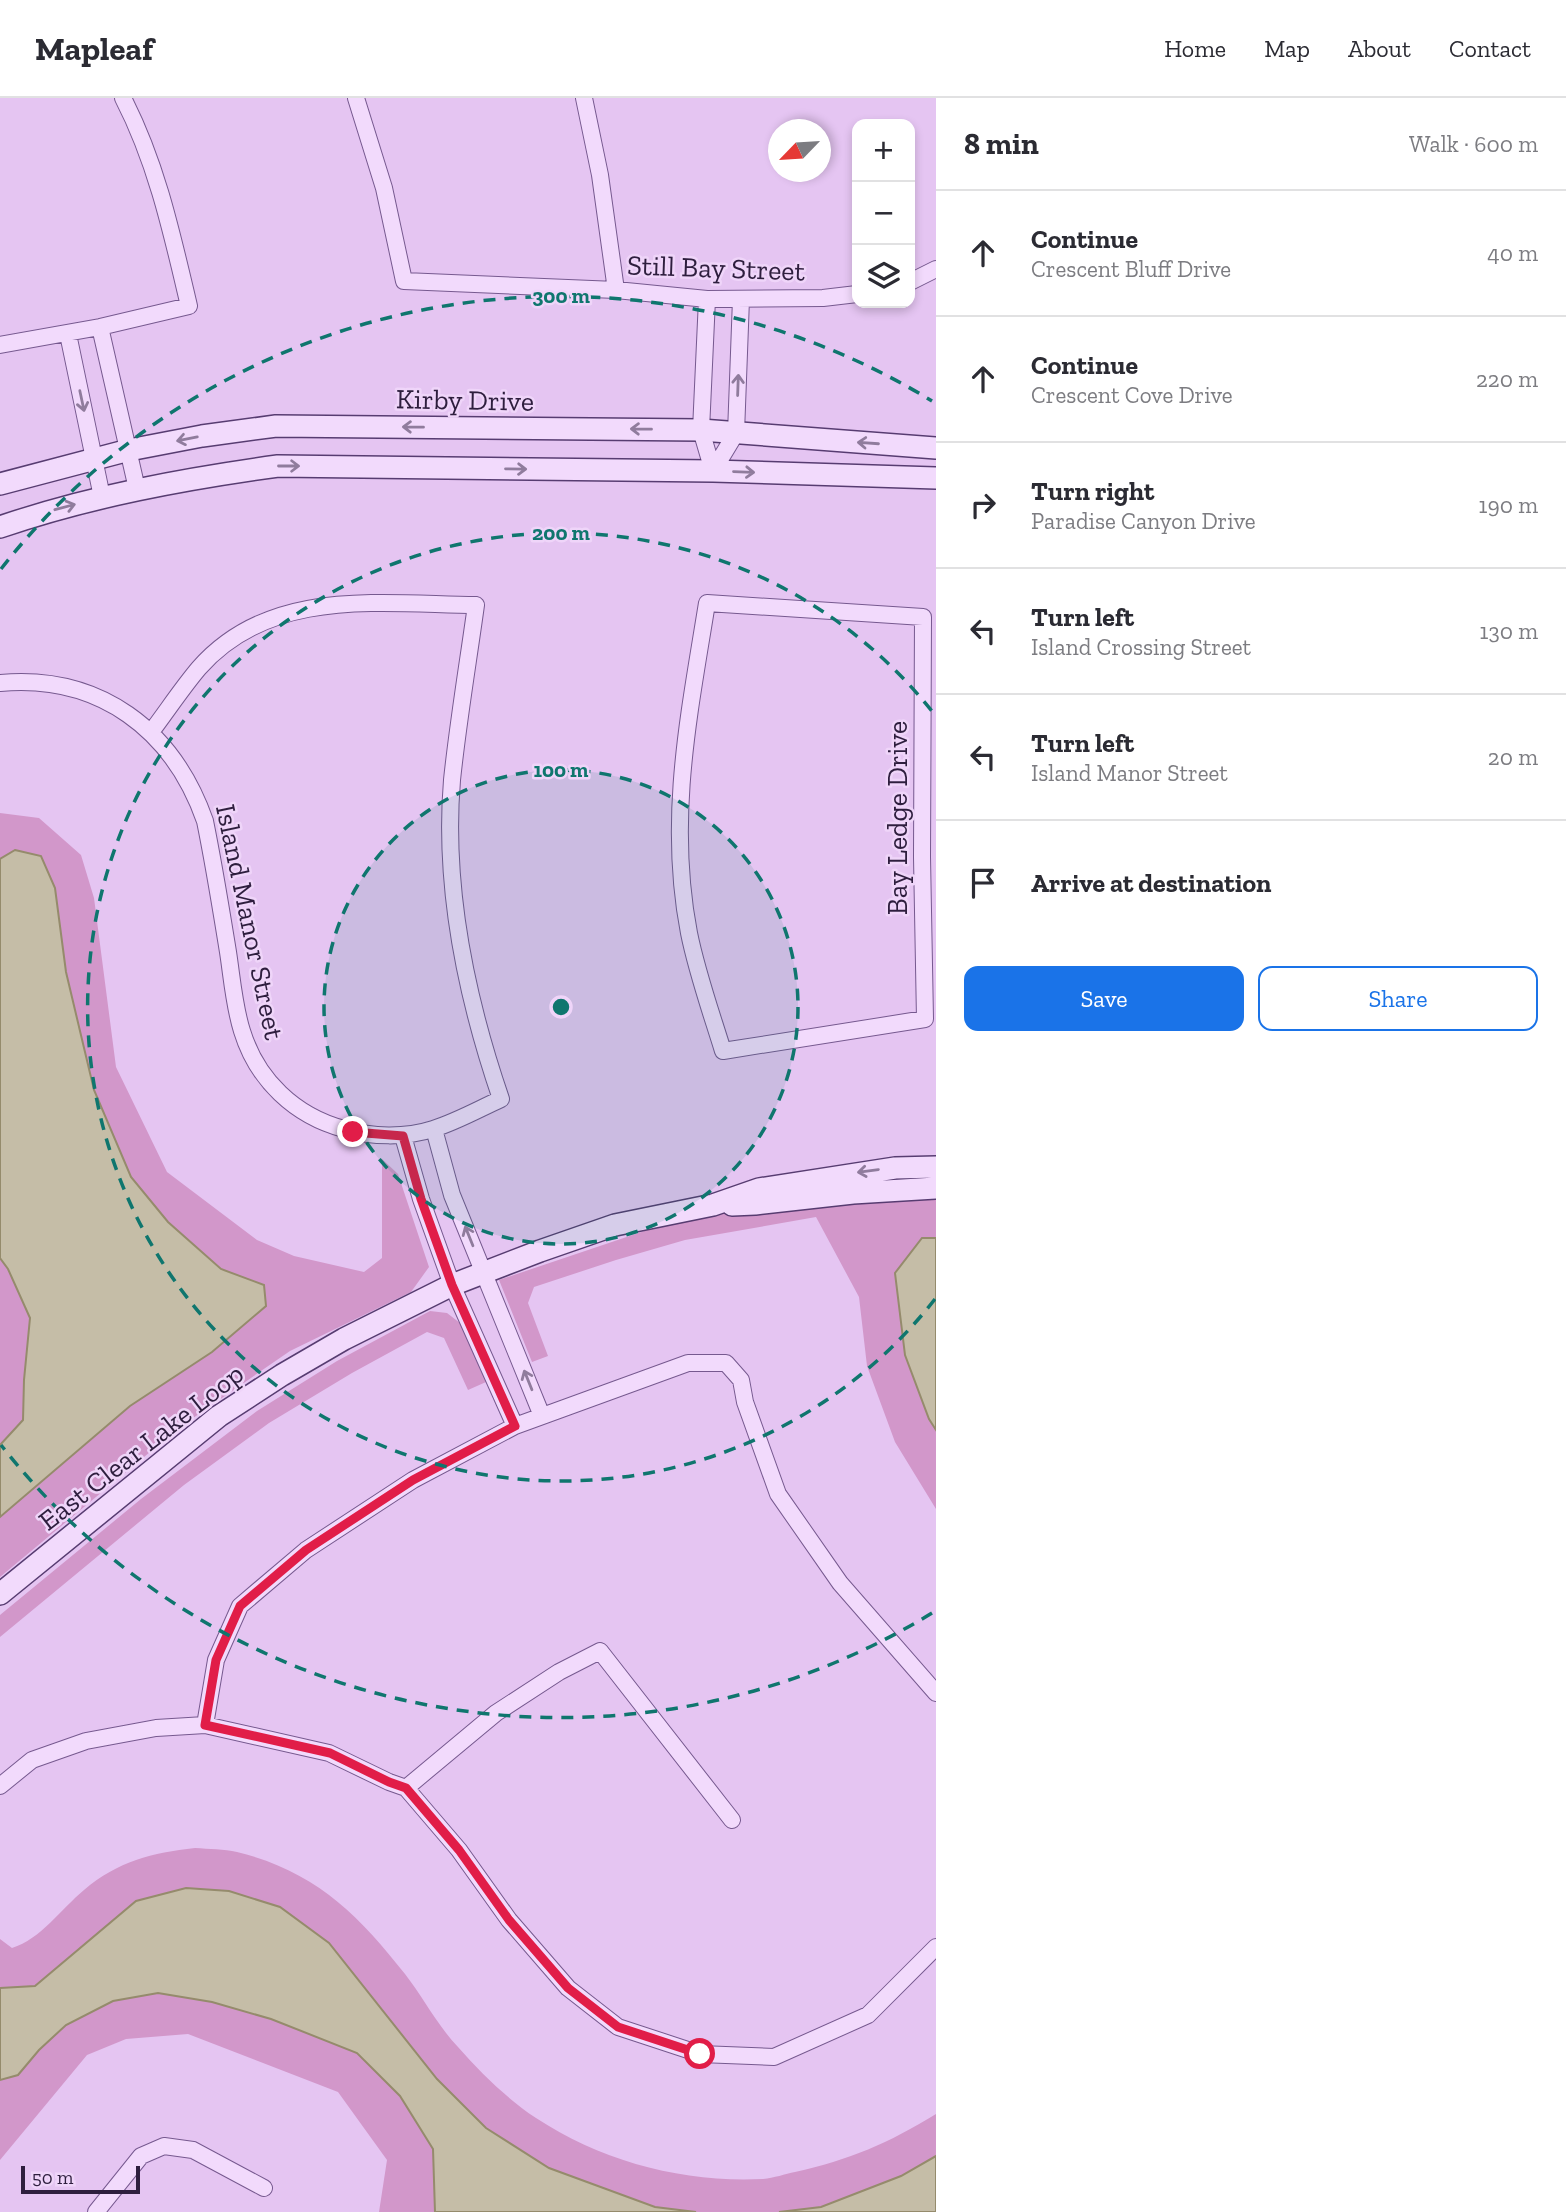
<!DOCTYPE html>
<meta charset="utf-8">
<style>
:root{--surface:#fff;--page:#f7f7f7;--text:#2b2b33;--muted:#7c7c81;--line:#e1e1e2;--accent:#1a73e8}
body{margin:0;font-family:"Zilla Slab",serif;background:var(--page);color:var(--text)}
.controls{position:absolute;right:21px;top:21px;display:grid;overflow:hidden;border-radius:14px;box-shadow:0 4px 10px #0003}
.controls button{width:63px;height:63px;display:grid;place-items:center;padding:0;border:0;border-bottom:2px solid var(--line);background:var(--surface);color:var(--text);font:35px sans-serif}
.compass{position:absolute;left:768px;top:21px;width:63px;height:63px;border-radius:50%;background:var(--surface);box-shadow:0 4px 10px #0003;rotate:245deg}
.scale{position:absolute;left:21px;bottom:18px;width:119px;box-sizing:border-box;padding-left:7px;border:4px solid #2e1e3e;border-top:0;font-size:19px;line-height:24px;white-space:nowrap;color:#2e1e3e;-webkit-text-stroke:5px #efd5f9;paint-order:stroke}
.stop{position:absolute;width:21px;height:21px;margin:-16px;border:5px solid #e11d48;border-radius:50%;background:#fff}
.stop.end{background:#e11d48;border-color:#fff;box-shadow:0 2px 7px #0008}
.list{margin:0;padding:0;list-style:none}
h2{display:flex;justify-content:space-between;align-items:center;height:91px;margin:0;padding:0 28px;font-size:30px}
h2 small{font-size:23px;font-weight:400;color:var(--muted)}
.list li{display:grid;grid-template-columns:46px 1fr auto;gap:21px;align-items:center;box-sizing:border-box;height:126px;padding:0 28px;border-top:2px solid var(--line)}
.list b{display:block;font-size:26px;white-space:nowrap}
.list p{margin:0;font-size:23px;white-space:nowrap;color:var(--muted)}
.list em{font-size:23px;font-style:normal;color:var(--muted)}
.actions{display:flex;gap:14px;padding:21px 28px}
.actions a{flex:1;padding:16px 0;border:2px solid var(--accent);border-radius:14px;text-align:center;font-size:24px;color:var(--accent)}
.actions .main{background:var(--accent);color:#fff}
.icon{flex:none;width:38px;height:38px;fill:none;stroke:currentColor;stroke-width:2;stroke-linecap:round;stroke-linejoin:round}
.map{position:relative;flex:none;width:936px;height:2114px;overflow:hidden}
header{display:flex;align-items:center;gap:42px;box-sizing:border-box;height:98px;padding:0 35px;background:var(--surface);border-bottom:2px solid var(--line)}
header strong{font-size:33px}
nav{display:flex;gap:38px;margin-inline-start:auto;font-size:24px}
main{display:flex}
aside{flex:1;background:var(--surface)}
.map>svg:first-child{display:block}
.green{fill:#d297ca}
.water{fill:#c5bda7;stroke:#958b6c;stroke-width:2}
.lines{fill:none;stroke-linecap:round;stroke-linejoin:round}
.street-casing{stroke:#76598f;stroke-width:18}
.secondary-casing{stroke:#573c71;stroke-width:24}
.street{stroke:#f2dafc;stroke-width:16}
.secondary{stroke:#f2dafc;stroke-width:21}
.oneway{stroke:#907c9d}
.route{stroke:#e11d48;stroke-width:9}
.ring{fill:none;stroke:#0f766e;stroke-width:3.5;stroke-dasharray:12 9}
.labels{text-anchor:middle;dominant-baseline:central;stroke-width:5;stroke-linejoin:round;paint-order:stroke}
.street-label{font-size:28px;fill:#2e1e3e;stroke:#efd5f9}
.centre{fill:#0f766e;stroke:#efd5f9;stroke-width:3.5}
.ring-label{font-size:21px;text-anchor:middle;font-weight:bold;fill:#0f766e;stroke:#efd5f9;stroke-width:5;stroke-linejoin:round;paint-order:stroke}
</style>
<header>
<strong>Mapleaf</strong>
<nav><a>Home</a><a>Map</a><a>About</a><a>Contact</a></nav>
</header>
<main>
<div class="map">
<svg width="936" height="2114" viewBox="0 0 936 2114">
<rect width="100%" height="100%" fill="#e5c5f2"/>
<path class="green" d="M0,715L39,720L81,757L94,800L116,969L167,1074L257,1142L294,1158L364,1174L382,1160V1061L398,1076L429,1169L411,1194L290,1253L180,1329L0,1479Z
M936,1098V1411L895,1344L867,1268L859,1199L816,1119L685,1142L616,1162L534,1189L528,1205L548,1258L532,1264L499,1182L683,1120L791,1108Z
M430,1213L447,1215L460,1225L486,1284L468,1292L444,1240L427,1234L352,1275L269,1325L184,1387L0,1539V1517L141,1401L257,1313L337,1263Z
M195,1750C209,1751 224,1751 237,1754C314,1773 357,1815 405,1876C423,1899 437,1927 458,1949C481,1975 507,2001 536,2020C603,2064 684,2085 763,2081C774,2080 785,2076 795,2074C849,2062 889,2045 936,2016V2114H379L387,2062L338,1994L188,1936L126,1941L87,1957L0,2062V1841L12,1850C41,1841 61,1811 84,1792C118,1763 152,1755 195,1750Z"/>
<path class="water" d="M15,752L41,758L55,790L66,874L94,992L131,1079L168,1124L221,1171L264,1187L266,1208L212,1254L130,1308L0,1419V1347L23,1322L24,1282L30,1220L8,1171L0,1160V761Z
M922,1140H936V1332L929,1321L905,1257L895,1175Z
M186,1790L229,1793L280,1809L329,1845L437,1981L486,2030L549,2070L655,2109L696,2114H435L433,2051L400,1998L357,1955L271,1921L212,1904L158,1895L113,1903L66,1927L39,1952L18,1977L0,1982V1890L35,1888L136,1803Z
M936,2058V2114H779L821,2109L901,2078Z"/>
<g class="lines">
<g class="street-casing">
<path id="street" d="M356,0L384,90L404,183L616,192L707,201L823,200L857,196
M584,0L600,77L616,192
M910,184L936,171
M707,201L701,332L713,373
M100,229L137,391
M68,236L102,399
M0,247L100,229L189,208C172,136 157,66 123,0
M713,373L736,335L741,201
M707,505L923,519L922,759L925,921L723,953C711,914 697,875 689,835C667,721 689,617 707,505Z
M0,585C100,576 173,632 205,723C214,767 221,811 228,854C232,880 234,908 242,933C257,982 295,1018 344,1031C372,1039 405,1040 433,1031C456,1024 479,1011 501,1001C466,899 443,790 452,682C458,624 468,565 476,507C380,506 270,489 199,570C182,590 167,613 151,634
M434,1031L452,1097L542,1318
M403,1038L421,1101L452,1187L515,1328
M205,1627L216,1562L240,1508L306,1452L413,1382L515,1328L688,1265H726L741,1282L745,1304L778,1396L840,1485L936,1595
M0,1688L32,1662L86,1643L156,1630L205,1627L329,1655L389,1684L406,1690L459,1752L509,1822L568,1890L618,1929L700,1956L774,1959L868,1917L936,1849
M406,1690L496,1615L559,1574L600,1553L732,1722
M96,2114L141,2058L164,2048L193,2052L264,2090"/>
</g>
<g class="secondary-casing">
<path id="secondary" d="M0,386L129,352L202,338L276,328L701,332L936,350
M0,429C91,398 184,381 278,368L713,373L936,380
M732,1107L755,1106L853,1095L936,1090
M0,1496L219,1318L282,1277L344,1241L452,1187L540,1153L615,1127L713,1107L759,1091L895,1070L936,1069"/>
</g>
<use href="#street" class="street"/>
<use href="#secondary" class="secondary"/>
</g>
<defs><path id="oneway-shaft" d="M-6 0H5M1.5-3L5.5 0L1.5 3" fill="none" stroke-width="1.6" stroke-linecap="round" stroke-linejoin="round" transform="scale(1.75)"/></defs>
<g class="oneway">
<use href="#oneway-shaft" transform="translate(738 287) rotate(-88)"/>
<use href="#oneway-shaft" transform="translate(82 303) rotate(78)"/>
<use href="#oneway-shaft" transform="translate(413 329) rotate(-179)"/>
<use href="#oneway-shaft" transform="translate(641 331) rotate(-179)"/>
<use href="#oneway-shaft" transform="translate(187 341) rotate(169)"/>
<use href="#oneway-shaft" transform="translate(868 345) rotate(-176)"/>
<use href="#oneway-shaft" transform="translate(289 368)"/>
<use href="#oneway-shaft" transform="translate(516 371) rotate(1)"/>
<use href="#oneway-shaft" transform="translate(744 374) rotate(2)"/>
<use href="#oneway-shaft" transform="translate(65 409) rotate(-15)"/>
<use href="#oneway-shaft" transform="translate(868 1073) rotate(172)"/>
<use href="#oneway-shaft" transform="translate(469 1138) rotate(-112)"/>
<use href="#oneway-shaft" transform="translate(528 1282) rotate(-112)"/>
</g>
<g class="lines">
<path class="route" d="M353,1034L403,1038L421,1101L452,1187L515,1328L413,1382L306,1452L240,1508L216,1562L205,1627L330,1655L389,1684L406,1690L459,1752L509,1822L568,1890L618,1929L700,1956"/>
</g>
<circle cx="561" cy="909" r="237" fill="#0f766e" fill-opacity=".12"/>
<g class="ring">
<circle cx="561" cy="909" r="237"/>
<path d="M935 1201A474 474 0 1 1 935 617"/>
<path d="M932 1515A711 711 0 0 1 1 1347M1 471A711 711 0 0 1 932 303"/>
</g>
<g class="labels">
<g class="street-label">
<text transform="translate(716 170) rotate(2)">Still Bay Street</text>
<text transform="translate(465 302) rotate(1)">Kirby Drive</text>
<text transform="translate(897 720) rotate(-90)">Bay Ledge Drive</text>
<text transform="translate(250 824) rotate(78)">Island Manor Street</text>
<text transform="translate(141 1349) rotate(-38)">East Clear Lake Loop</text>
</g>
</g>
<circle cx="561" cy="909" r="10" class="centre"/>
<g class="ring-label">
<text x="561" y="205">300 m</text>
<text x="561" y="442">200 m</text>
<text x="561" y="679">100 m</text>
</g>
</svg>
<div class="controls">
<button>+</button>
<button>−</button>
<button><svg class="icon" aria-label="layers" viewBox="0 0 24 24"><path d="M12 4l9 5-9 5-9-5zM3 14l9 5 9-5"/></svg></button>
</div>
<svg class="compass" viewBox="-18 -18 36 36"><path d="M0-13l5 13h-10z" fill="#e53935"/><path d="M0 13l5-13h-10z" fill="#7c7c81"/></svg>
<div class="scale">50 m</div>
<div class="stop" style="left:700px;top:1956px"></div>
<div class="stop end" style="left:353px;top:1034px"></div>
</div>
<aside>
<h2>8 min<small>Walk · 600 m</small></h2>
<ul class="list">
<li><svg class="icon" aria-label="ahead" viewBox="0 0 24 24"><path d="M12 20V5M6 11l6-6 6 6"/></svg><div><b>Continue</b><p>Crescent Bluff Drive</p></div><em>40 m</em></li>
<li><svg class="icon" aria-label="ahead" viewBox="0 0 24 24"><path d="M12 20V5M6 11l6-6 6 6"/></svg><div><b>Continue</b><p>Crescent Cove Drive</p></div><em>220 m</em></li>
<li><svg class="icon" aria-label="right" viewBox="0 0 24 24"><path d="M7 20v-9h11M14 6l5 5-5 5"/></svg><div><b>Turn right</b><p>Paradise Canyon Drive</p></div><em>190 m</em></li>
<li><svg class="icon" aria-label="left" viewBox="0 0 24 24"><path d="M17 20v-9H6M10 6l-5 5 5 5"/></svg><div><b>Turn left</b><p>Island Crossing Street</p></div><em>130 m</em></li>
<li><svg class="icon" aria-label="left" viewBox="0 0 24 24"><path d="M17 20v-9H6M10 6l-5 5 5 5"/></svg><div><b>Turn left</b><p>Island Manor Street</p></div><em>20 m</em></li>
<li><svg class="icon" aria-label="arrive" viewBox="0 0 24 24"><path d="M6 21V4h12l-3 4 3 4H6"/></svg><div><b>Arrive at destination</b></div></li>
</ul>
<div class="actions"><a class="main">Save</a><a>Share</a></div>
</aside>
</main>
